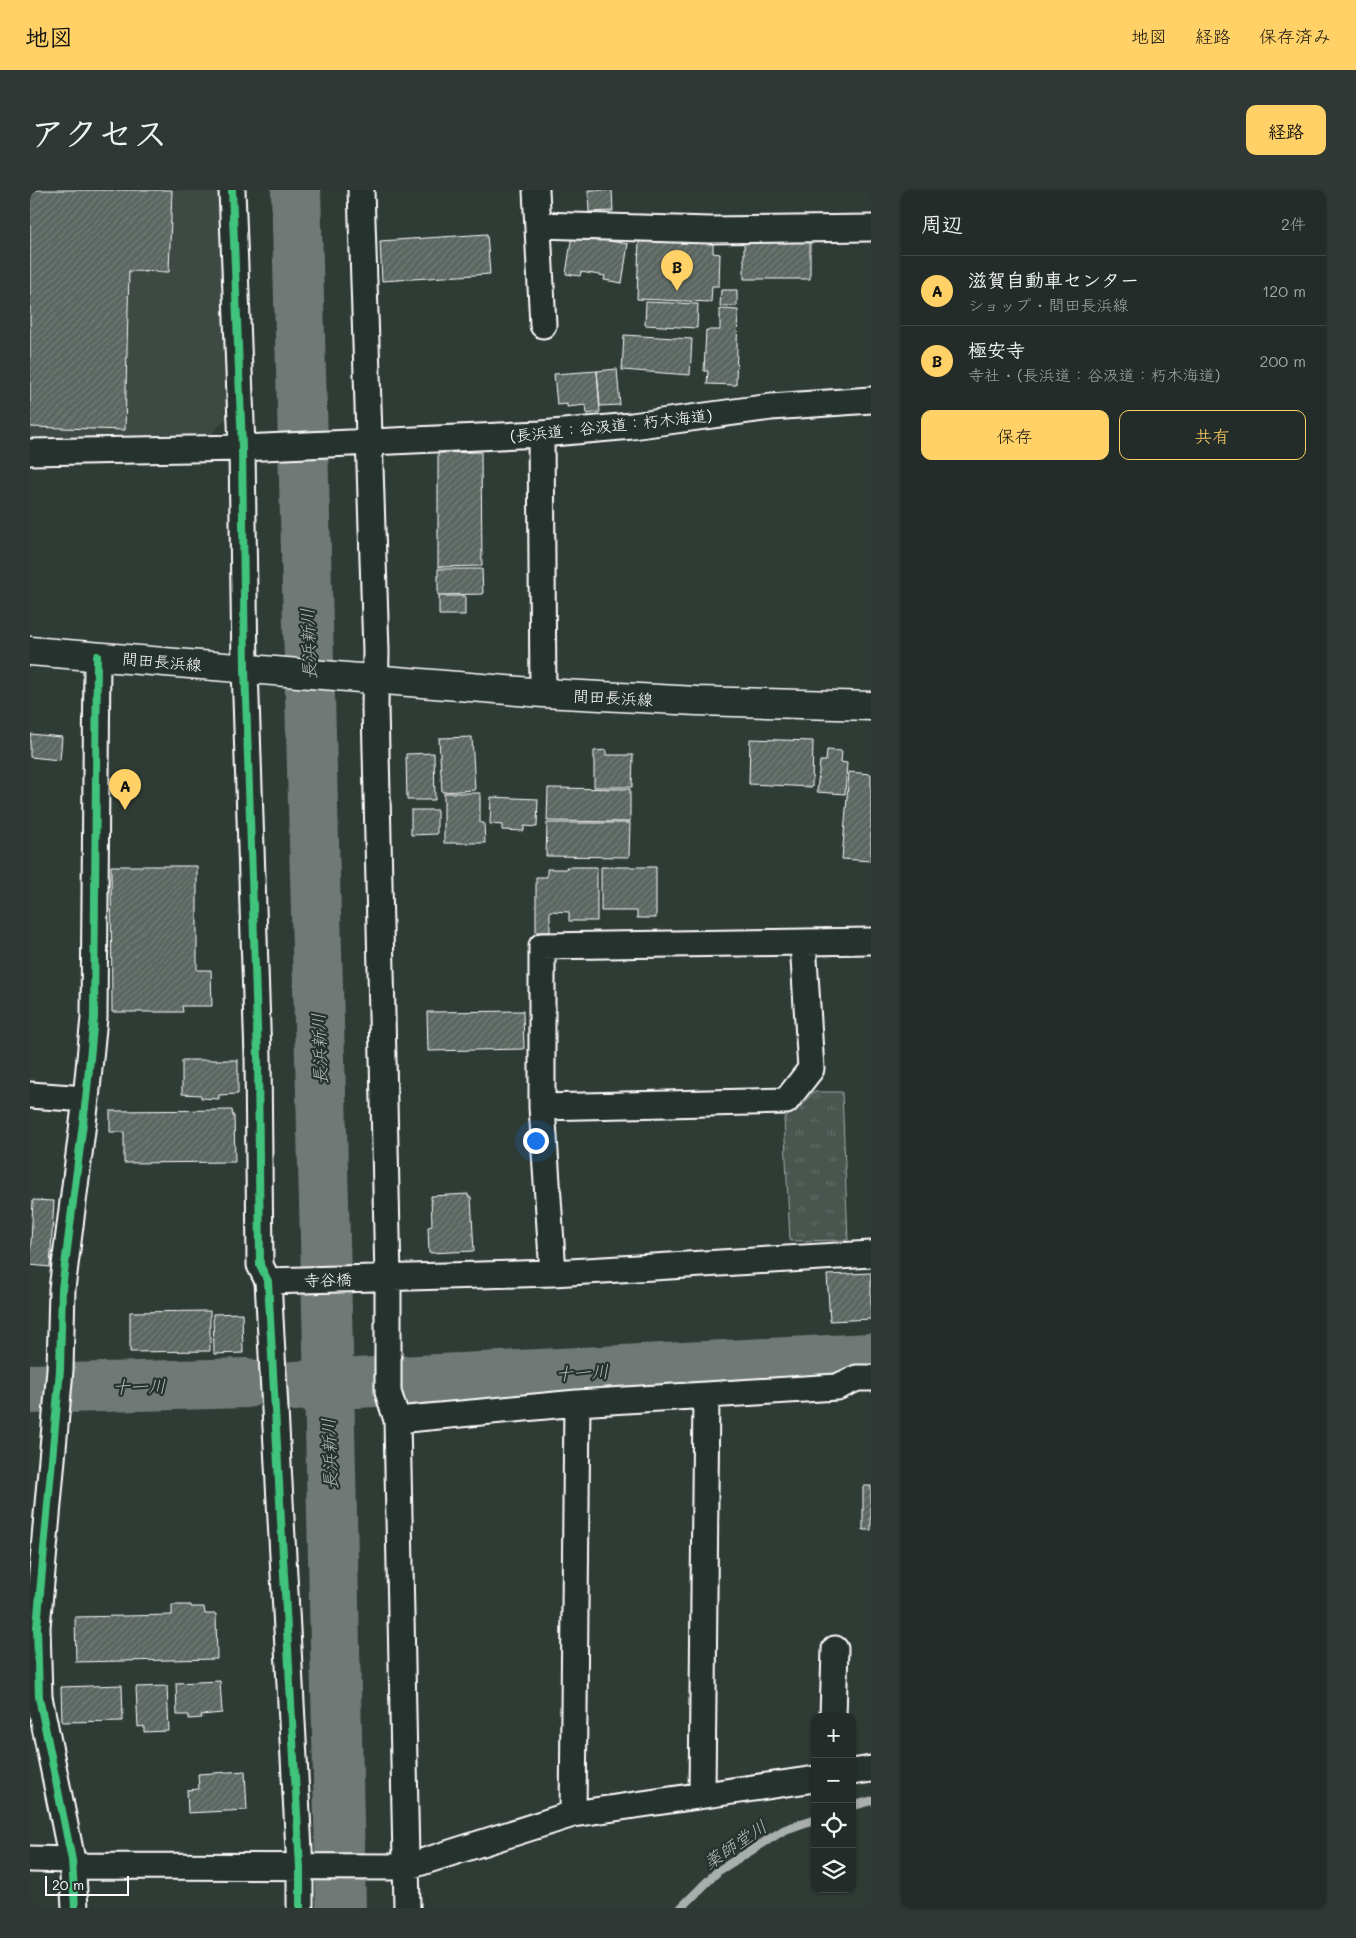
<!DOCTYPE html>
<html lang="ja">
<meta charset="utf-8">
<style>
:root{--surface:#232c28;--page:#2f3834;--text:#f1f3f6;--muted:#a3a7a8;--line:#404845;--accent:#ffd166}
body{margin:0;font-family:Mali,"Klee One",sans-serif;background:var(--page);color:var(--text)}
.controls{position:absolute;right:15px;bottom:15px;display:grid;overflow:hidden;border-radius:10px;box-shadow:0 1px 4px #0004}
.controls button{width:45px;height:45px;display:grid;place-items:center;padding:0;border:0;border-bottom:1px solid var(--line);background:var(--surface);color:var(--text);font:25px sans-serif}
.scale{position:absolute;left:15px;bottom:12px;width:84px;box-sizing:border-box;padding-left:5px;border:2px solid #fff;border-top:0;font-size:14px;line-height:18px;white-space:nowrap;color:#fff;-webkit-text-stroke:4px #26332d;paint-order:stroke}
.you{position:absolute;left:505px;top:950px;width:18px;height:18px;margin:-12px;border:4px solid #fff;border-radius:50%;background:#1a73e8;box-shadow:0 0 0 8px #1a73e833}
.badge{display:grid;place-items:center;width:32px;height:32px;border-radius:50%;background:var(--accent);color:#111;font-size:16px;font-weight:700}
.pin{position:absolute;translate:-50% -41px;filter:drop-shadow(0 1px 2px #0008)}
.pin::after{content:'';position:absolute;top:26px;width:18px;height:15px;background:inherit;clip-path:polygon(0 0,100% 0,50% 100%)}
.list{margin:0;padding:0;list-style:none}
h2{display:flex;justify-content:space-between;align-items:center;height:65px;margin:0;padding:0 20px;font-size:21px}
h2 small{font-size:16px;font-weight:400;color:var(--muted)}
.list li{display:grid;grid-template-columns:32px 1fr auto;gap:15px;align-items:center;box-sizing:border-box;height:70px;padding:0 20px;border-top:1px solid var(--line)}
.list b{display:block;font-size:19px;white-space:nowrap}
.list p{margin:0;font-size:16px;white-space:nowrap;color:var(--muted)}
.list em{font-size:16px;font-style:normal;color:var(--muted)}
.actions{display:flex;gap:10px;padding:15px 20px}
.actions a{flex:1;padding:11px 0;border:1px solid var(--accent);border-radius:10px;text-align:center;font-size:18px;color:var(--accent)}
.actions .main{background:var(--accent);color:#111}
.icon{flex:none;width:28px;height:28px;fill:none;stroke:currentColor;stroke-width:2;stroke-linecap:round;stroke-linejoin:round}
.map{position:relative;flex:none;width:841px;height:1718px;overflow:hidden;border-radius:10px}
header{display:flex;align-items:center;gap:30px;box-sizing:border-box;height:70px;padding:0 25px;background:var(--accent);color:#111}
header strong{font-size:24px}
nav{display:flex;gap:28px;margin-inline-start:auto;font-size:18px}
.intro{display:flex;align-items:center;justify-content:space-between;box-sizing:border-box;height:120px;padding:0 30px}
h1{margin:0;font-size:35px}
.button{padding:12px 22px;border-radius:10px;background:var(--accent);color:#111;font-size:18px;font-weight:700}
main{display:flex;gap:30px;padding:0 30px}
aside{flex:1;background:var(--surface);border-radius:10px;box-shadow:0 1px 4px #0004}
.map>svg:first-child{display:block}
.built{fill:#3c4842}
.park{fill:url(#park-tufts);stroke:#a4aaa7}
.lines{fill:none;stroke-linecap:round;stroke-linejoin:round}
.stream{stroke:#a9afac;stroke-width:9}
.river{stroke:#707975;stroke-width:50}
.building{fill:url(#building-hatch);stroke:#fff}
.minor-casing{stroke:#fff;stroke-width:29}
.secondary-casing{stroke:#fff;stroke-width:31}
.minor{stroke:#26332d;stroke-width:25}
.secondary{stroke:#26332d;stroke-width:28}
.cycleway-casing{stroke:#26332d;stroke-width:11}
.cycleway{stroke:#40c37c;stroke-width:8}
.labels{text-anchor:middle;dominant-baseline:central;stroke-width:4.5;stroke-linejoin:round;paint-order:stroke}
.street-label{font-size:16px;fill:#fff;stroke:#26332d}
.water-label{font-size:18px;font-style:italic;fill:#b8bcba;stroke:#26332d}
</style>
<header>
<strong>地図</strong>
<nav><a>地図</a><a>経路</a><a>保存済み</a></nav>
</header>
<div class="intro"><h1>アクセス</h1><a class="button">経路</a></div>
<main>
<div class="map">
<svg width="841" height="1718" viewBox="0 0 841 1718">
<defs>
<pattern id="park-tufts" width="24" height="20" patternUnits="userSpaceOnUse" patternTransform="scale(1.25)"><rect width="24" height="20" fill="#4a544f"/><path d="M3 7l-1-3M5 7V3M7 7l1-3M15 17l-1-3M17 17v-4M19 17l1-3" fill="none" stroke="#656e69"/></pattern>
<pattern id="building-hatch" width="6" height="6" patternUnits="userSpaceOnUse" patternTransform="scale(1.25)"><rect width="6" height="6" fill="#5b6661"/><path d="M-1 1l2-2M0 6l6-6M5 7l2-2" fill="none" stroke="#747d79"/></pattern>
</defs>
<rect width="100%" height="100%" fill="#2f3b35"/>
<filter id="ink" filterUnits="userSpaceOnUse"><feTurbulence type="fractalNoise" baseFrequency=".02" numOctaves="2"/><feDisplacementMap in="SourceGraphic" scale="10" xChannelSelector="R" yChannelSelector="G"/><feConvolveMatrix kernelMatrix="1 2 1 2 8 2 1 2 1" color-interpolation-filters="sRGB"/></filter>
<g filter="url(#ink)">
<path class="built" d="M0,0H191L196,229L174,252L0,250Z"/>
<path class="park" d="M783,902H812L818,1050L760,1051L754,928L772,916Z"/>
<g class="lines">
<path class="stream" d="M822,1616L841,1611
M651,1718L688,1681L754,1640L785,1629"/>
<path class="river" d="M266,0L299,1194L311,1718
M263,1196L841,1168
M0,1199L217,1193"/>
</g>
<path class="building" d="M0,0H142L139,82L99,81L95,240L0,237Z
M558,0H582L583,21L559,22Z
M457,44L460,84L352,91L350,51Z
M714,44L780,48V89H714Z
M542,45L598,54L592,93L574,90L575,86L551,82L550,86L536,84Z
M609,47L683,50V63L690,64L689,96H682L681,112L607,109Z
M691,100H707V116H690Z
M616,112L668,114L667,138L615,135Z
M690,119L708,120L706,195L677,194L678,181H674L676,140H690Z
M594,145L662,149L660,185L592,180Z
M587,179L590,215L570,216L567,181Z
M567,181L570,222L557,224L556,215L537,217V214L527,215L524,184Z
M451,262L452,376L408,377V263Z
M408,379H452L453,404L408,405Z
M409,406H435V425H409Z
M0,544L32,547L30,570L0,567Z
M442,547L445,600L412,602L409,548Z
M720,549L783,551L782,597L719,594Z
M576,560V565H603L602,597H564V561Z
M797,560L812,561L811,572L817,573L815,604L787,602L790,571H796Z
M404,563L405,610H377L376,564Z
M819,582L841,584V671L812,669Z
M518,598L600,599V632L517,631Z
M414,603H450V633H454L455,653H414Z
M461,607L508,609L507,637L494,636V641L472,640V635L460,634Z
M381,620H407V644L381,645Z
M517,633H600L599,667L516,666Z
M81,676H167V780H181L182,816H152L153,822H82Z
M536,677H567V731H539V722L520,721V742H506V687H517V679H537Z
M571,677H626V728H607V721H571Z
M493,821L494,859L398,861L397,822Z
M152,870H208V904L189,905V909L171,908V905L152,904Z
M202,920L203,926H204L205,972L94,973V942H80V921Z
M438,1004V1007H441L444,1061L399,1063L398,1037L402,1036L401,1006Z
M3,1010L24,1011L20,1077L0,1075Z
M841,1083V1129L800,1131L797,1085Z
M180,1121V1161L100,1162V1122Z
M212,1123L213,1163L184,1164L183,1124Z
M833,1296H841V1340H833Z
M142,1415H161V1417H174L175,1424H186L187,1469L46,1472L45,1427L142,1425Z
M190,1491L192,1523L171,1525L172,1528L159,1529V1525H147L146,1493Z
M92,1495L93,1531L32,1532L31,1497Z
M137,1496L139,1541L114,1542V1536L108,1537L106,1497Z
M215,1581L217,1620L158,1623L157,1600L169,1599L168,1584Z"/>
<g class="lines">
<g class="minor-casing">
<path id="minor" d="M202,0L212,258L215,478L228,867L230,1075L238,1091L270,1678V1718
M331,0L346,461L345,517L358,1088V1202L367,1230L377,1718
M506,0L513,135
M508,35L680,40L841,38
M511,244L513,503
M0,262L212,258L511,244L602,236L741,217L841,210
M0,905L56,909
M512,917L756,911L781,879L773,753
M523,1083L512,917V756L841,751
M238,1091L523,1083L841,1064
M367,1230L547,1213L807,1197L827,1188H841
M803,1527L805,1459
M822,1582L841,1579
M672,1604L676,1205
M543,1624L547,1213
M0,1669L42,1670
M43,1676L376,1677L543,1624L785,1589
M45,1718L42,1670L9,1507L7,1437L30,1180L32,1099L56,909L64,828L67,466"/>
</g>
<g class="secondary-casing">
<path id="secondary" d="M0,461L513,503L667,511L841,516"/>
</g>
<use href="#minor" class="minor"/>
<use href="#secondary" class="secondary"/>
<g class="cycleway-casing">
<path id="cycleway" d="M202,0L212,258L215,478L228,867L230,1075L238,1091L270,1678V1718
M45,1718L42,1670L9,1507L7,1437L30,1180L32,1099L56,909L64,828L67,466"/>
</g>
<use href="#cycleway" class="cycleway"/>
</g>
</g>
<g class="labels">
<g class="street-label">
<text transform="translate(581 235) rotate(-6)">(長浜道：谷汲道：朽木海道)</text>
<text transform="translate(132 471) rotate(5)">間田長浜線</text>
<text transform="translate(583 507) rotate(3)">間田長浜線</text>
<text transform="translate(298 1089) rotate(-1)">寺谷橋</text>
</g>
<g class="water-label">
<text transform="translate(278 454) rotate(-92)">長浜新川</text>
<text transform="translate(289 859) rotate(-92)">長浜新川</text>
<text transform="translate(552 1182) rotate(-3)">十一川</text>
<text transform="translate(109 1196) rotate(-1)">十一川</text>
<text transform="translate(299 1264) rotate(-92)">長浜新川</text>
<text transform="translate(705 1654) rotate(-34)">薬師堂川</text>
</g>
</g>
</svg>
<div class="controls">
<button>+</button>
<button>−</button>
<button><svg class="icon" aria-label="locate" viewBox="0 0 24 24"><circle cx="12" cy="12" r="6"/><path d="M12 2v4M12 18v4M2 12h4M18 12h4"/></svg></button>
<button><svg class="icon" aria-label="layers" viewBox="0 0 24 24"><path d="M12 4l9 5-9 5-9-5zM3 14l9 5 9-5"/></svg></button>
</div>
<div class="scale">20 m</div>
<div class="you"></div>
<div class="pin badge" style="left:95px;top:620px">A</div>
<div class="pin badge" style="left:647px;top:101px">B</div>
</div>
<aside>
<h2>周辺<small>2件</small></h2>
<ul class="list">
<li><span class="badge">A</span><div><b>滋賀自動車センター</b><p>ショップ · 間田長浜線</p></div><em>120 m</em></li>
<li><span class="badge">B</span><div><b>極安寺</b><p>寺社 · (長浜道：谷汲道：朽木海道)</p></div><em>200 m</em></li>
</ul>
<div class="actions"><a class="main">保存</a><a>共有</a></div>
</aside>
</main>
